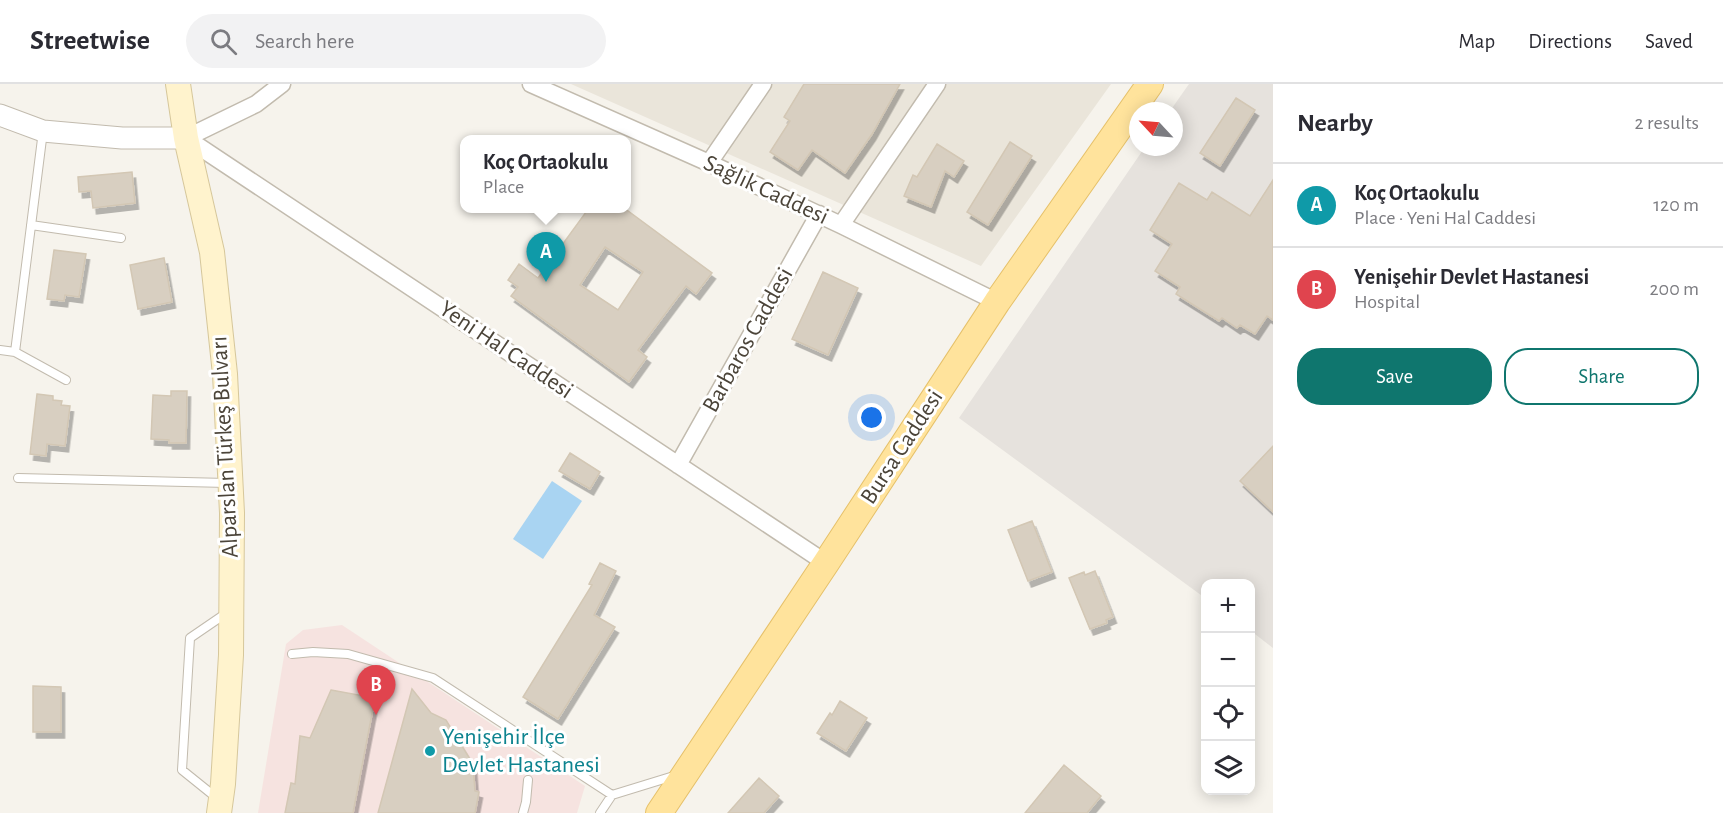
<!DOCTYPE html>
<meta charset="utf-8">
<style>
:root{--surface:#fff;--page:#f2f2f3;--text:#2b2b33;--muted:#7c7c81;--line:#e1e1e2;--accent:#0f766e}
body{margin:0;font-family:"Alegreya Sans",sans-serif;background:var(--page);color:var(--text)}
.controls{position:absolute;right:18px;bottom:18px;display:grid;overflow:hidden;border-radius:12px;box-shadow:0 3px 15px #0003}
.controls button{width:54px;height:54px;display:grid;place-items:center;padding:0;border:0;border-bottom:2px solid var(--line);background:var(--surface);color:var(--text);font:30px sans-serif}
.compass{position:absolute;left:1129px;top:18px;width:54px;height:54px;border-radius:50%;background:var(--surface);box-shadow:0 3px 15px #0003;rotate:296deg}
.you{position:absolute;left:872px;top:334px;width:21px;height:21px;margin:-15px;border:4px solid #fff;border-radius:50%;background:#1a73e8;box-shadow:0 0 0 9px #1a73e833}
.badge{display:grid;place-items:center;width:39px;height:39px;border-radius:50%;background:var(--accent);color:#fff;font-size:20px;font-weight:700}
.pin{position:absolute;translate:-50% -50px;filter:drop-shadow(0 2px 3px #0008)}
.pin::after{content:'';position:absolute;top:32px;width:21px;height:18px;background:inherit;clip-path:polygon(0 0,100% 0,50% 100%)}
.popup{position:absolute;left:460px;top:51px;width:171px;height:78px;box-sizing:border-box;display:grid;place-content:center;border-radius:12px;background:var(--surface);filter:drop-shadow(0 2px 4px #0005);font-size:20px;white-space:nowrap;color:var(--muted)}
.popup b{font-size:22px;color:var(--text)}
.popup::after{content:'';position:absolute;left:50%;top:100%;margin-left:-12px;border:12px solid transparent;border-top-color:var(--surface)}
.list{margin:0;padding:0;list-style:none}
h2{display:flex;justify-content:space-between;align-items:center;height:78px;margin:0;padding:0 24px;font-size:26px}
h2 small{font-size:20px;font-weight:400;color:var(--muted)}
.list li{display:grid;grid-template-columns:39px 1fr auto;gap:18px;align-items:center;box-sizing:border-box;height:84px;padding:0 24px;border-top:2px solid var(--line)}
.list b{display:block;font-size:22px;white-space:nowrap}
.list p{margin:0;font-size:20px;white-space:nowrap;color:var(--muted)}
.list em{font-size:20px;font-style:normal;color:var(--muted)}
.actions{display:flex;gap:12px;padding:18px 24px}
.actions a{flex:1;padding:14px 0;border:2px solid var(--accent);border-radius:24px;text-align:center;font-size:21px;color:var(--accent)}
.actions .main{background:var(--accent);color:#fff}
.icon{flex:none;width:33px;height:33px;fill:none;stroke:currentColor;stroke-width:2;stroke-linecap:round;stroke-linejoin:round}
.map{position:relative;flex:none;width:1273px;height:729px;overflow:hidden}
header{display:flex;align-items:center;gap:36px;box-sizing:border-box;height:84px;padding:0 30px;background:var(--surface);border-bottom:2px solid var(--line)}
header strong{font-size:28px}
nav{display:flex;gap:33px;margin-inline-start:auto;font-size:21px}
.search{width:420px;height:54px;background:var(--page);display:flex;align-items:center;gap:15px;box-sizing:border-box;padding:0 21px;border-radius:33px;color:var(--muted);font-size:22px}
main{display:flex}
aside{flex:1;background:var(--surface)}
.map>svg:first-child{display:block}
.residential{fill:#eae5da}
.industrial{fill:#e6e2dd}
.medical{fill:#f6e3e0}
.water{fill:#a9d4f2}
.building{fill:#d8cfc1;stroke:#d3c7b4;stroke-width:1.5;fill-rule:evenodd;filter:url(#shadow)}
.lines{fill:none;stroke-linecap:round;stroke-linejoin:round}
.service-casing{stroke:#c2bbae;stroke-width:10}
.minor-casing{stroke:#c2bbae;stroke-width:19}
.tertiary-casing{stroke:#c2bbae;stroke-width:23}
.secondary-casing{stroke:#d6c79b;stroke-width:26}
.primary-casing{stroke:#e6c16a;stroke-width:28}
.service{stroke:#fff;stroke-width:8}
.minor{stroke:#fff;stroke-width:16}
.tertiary{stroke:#fff;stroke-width:21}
.secondary{stroke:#fff3cd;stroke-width:24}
.primary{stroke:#ffe39c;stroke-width:26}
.culture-dot{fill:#0f9aa8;stroke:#fff;stroke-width:2}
.labels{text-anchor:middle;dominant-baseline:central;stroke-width:6;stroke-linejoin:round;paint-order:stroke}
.street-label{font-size:24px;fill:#4b4439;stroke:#fff}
.culture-label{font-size:24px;fill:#0d838f;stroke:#fff;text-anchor:start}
</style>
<header>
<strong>Streetwise</strong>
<div class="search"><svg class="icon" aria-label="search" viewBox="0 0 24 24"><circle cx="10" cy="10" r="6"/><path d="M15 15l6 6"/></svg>Search here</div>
<nav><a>Map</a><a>Directions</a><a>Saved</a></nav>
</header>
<main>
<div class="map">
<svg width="1273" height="729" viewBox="0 0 1273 729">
<defs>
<filter id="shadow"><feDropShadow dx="3.5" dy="6" stdDeviation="0" flood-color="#0004"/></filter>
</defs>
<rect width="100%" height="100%" fill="#f6f3ec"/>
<path class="residential" d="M571,0H1111L981,182Z"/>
<path class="industrial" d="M1189,0H1273V564L1251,547L1250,500H1206L1205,514L959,334L1145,63H1174V27H1170Z"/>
<path class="medical" d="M342,541L585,702L577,729H258L286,560L303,546Z"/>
<path class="water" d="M552,397L582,417L543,475L513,455Z"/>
<path class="building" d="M804,0H900L872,50L845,89L812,66L798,86L770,68L790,37L784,33Z
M1236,14L1255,26L1220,82L1200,69Z
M1010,58L1032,72L988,141L967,128Z
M937,60L964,77L954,93L945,87L931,123L904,112L913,91L917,93Z
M132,88L135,119L93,124L91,107L79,108L78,93Z
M1273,96V236L1267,232L1255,250L1240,241L1237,244L1222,234L1219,237L1176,210L1180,203L1155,187L1172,160L1150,146L1179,99L1207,116L1212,108L1250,132Z
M589,124H624L712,189L696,210L686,202L638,266L647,273L629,298L511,212L518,203L508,196L519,180L538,194ZM605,163L643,188L618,226L580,201Z
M54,166L86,170L79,213L65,211L64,217L47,215Z
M164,174L172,218L138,225L130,181Z
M823,188L858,204L828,271L792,255Z
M171,307H187L186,359H169V356L151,355L153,311L171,312Z
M37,310L53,312V316L62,317L61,321L70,322L65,362L47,360L46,372L30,370Z
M1273,362V428L1240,397Z
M570,369L600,388L590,405L559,387Z
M1032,437L1052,488L1028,497L1008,446Z
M600,479L616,487L594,531L615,543L558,635L523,613L592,501L589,500Z
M1095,487L1113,533L1106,536L1107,539L1090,545L1069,494L1084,488L1085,491Z
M33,602L61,603V648H33Z
M412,605L431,629L446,636L473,680L475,707L479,708L475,729H378Z
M331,606L375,614L353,729H285L291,699L295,700L300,652L310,654Z
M840,617L867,634L846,667L817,649L830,629L832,631Z
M1064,681L1101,712L1087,729H1025Z
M759,694L779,712L764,729H728Z"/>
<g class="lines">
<g class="service-casing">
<path id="service" d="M31,141L121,154
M0,266L15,268L43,47
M15,268L66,296
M18,394L227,399
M292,570L313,568L348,570L433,594L612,711
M218,715L182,686L190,554L228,528
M523,729L526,718L528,696
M600,729L612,711L677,691"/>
</g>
<g class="minor-casing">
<path id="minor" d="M531,0L709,79L841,141L997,218
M186,54L826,479
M186,54L256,20L282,0
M709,79L763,0
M841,141L937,0
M678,381L819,130"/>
</g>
<g class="tertiary-casing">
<path id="tertiary" d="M0,31L43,47L122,54H186"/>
</g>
<g class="secondary-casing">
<path id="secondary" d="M178,0L186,54L212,168L225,290L232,429L231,571L223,700L219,729"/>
</g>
<g class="primary-casing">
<path id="primary" d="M659,729L826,479L997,218L1150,0"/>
</g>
<use href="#service" class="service"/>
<use href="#minor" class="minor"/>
<use href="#tertiary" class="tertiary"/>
<use href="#secondary" class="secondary"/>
<use href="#primary" class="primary"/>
</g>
<circle class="culture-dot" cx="430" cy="667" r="6"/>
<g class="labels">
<g class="street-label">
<text transform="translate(766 106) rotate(25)">Sağlık Caddesi</text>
<text transform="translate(748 256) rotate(-61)">Barbaros Caddesi</text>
<text transform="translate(506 266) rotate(34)">Yeni Hal Caddesi</text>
<text transform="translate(225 363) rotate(-93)">Alparslan Türkeş Bulvarı</text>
<text transform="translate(902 363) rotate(-57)">Bursa Caddesi</text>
</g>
<g class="culture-label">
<text x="442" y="653">Yenişehir İlçe<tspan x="442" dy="28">Devlet Hastanesi</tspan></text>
</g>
</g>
</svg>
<div class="controls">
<button>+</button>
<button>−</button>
<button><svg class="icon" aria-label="locate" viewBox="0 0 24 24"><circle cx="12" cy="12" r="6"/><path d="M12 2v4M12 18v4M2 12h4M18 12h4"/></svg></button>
<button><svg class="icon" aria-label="layers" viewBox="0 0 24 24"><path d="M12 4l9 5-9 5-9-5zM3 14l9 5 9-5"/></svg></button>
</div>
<svg class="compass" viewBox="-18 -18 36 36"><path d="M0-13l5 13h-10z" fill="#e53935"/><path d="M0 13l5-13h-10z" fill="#7c7c81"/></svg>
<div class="you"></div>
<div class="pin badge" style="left:546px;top:198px;background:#0f9aa8">A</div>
<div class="popup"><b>Koç Ortaokulu</b>Place</div>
<div class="pin badge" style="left:376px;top:631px;background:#e0444e">B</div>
</div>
<aside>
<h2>Nearby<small>2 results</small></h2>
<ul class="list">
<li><span class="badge" style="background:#0f9aa8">A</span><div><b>Koç Ortaokulu</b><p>Place · Yeni Hal Caddesi</p></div><em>120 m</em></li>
<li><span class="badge" style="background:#e0444e">B</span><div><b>Yenişehir Devlet Hastanesi</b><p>Hospital</p></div><em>200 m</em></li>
</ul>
<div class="actions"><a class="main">Save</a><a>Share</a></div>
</aside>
</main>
